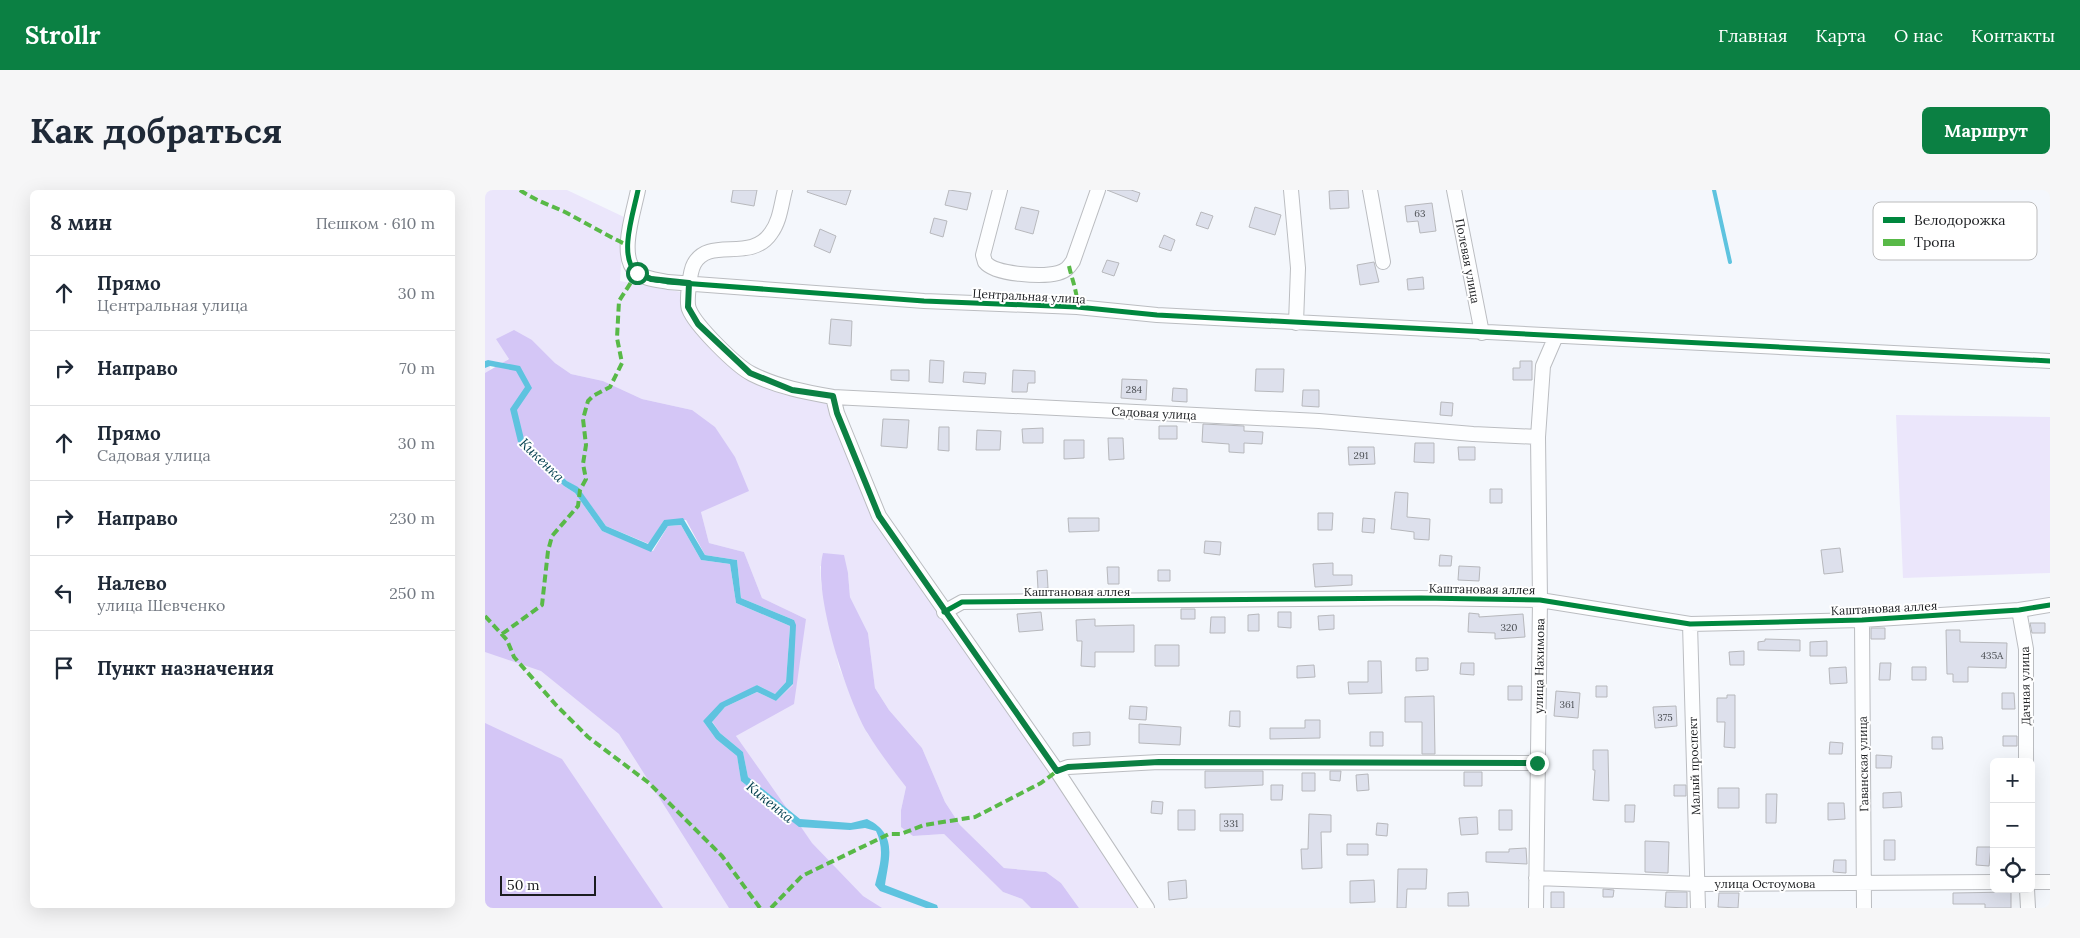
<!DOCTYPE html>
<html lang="ru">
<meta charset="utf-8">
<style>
:root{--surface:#fff;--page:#f6f6f7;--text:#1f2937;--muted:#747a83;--line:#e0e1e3;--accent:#0b8043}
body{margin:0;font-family:Lora,serif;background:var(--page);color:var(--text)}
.controls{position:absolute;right:15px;bottom:15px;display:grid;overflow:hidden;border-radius:8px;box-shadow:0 5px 20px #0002}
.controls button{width:45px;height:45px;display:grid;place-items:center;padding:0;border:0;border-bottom:1px solid var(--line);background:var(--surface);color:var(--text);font:25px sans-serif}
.scale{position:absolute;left:15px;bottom:12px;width:96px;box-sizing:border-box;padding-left:5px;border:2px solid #1b1d20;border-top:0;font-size:14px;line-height:18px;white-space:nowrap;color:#1b1d20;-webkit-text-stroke:4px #fff;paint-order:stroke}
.stop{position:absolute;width:15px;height:15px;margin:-11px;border:4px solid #0b8043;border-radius:50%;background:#fff}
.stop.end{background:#0b8043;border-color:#fff;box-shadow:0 1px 5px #0008}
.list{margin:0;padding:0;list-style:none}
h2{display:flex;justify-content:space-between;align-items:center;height:65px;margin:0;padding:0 20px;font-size:21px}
h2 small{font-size:16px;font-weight:400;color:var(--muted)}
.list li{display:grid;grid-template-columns:32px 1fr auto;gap:15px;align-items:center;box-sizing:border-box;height:75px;padding:0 20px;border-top:1px solid var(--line)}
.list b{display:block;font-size:19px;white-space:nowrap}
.list p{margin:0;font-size:16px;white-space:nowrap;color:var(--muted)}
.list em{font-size:16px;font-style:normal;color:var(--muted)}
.icon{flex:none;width:28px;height:28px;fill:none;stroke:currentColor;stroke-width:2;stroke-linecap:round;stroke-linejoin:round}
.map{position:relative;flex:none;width:1565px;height:718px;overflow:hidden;border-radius:8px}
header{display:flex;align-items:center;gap:30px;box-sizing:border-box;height:70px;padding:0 25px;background:var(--accent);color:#fff}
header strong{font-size:24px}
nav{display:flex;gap:28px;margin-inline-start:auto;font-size:18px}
.intro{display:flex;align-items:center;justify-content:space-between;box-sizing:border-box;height:120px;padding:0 30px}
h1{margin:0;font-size:35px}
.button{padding:12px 22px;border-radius:8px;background:var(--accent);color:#fff;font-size:18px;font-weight:700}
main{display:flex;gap:30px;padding:0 30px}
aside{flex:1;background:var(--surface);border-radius:8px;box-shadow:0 5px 20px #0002}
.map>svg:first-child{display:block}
.green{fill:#ebe6fb;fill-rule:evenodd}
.forest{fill:#d4c6f6}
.water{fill:#5ec3df}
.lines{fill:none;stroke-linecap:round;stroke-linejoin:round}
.stream{stroke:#5ec3df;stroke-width:4}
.building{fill:#dde0ec;stroke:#b7b8bc}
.minor-casing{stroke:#bbbdc1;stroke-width:16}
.minor{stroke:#fdfeff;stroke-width:14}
.quiet{stroke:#58b947;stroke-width:4;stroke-dasharray:8 4;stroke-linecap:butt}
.cycleway-casing{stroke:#fff;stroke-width:8}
.cycleway{stroke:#00873e;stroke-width:5}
.route{stroke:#0b8043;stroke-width:6}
.labels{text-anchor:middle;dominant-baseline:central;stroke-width:4;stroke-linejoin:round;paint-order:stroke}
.number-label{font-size:10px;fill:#4c4f54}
.street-label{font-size:12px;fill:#1b1d20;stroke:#fff}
.water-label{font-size:14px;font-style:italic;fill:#043f4f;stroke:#fff}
.key{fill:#fff;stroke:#bbbbbc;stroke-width:1}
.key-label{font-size:14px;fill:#1b1d20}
</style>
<header>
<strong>Strollr</strong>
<nav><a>Главная</a><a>Карта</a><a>О нас</a><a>Контакты</a></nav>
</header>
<div class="intro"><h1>Как добраться</h1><a class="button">Маршрут</a></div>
<main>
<aside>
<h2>8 мин<small>Пешком · 610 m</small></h2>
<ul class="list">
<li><svg class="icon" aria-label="ahead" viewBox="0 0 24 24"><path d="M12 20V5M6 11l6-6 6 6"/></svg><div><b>Прямо</b><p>Центральная улица</p></div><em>30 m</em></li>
<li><svg class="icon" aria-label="right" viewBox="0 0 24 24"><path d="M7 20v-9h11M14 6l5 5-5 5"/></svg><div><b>Направо</b></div><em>70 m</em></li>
<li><svg class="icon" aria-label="ahead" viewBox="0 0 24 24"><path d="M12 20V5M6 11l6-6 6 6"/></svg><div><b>Прямо</b><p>Садовая улица</p></div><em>30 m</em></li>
<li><svg class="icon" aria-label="right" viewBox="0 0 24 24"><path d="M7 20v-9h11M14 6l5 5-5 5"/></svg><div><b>Направо</b></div><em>230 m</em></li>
<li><svg class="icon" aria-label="left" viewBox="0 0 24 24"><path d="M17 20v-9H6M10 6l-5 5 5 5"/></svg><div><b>Налево</b><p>улица Шевченко</p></div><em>250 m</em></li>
<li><svg class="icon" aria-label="arrive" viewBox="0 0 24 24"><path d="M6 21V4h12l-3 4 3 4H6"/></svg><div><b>Пункт назначения</b></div></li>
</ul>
</aside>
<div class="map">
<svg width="1565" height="718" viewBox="0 0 1565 718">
<rect width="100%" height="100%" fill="#f4f7fc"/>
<path class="green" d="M0,0H82L139,27L135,91L196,102L198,120L242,169L274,195L300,205L343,212L390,328L566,579L657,718H594L576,693L561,682L519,678L475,635L460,612L437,558L404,520L390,498L383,443L365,407L363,383L335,376L336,394L354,477L382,543L421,597L416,620L428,646L459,644L518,702L537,709L546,718H0ZM47,150L70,173L86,184L118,191L157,209L207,220L216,322L224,353L259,362L277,408L321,429L251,547L227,524L6,192L5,175L2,170L18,173Z
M1411,225L1565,227V383L1418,388Z"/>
<path class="forest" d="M29,140L47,150L70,173L86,184L118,191L157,209L207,220L230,237L250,267L264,301L216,322L224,353L259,362L277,408L321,429L309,514L251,546L303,620L263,587L258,562L235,543L227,531L240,517L272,502L291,511L308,495L309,430L256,408L252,370L220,365L201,330H179L164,354L121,336L93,298L82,291L52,262L79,296L90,303L117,341L168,361L183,336L196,335L216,370L245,374L251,413L305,436L301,492L290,504L272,495L218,531L231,549L252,566L256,591L316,637L327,653L378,706L397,718H244L134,544L56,481L0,462V183L24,169L11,149Z
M338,363L359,365L363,383L365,407L383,443L390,498L404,520L437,558L460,612L475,635L519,678L561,682L576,693L594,718H546L537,709L518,702L459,644L428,646L416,637V620L421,597C408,580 394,562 383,544C362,509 327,401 338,363Z
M0,533L77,569L178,718H0Z"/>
<path class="water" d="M3,170L35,176L47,198L32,220L39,249L82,291L93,297L121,336L163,354L179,330L198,328L220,365L252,370L256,408L309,430L311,435L308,494L291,511L272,502L240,517L227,532L235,543L258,562L263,587L315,629L366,633L382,629C413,644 404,667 400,695L452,715L453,718H441L395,701L390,695C395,675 400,660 391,641L380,638L365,640L314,637L256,591L252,566L231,549L218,531L235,513L272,495L290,504L301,492L305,436L251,413L245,374L216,370L196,335L183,336L166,362L117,341L90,303L79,296L33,252L25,219L40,197L31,181L5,176L0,178V171Z"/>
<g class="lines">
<path class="stream" d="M1229,0L1245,72"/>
</g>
<path class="building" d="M248,0H272L269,16L246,12Z
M323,0H366L361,15L322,2Z
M464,0L486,3L482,20L460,15Z
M622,0H646L655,3L652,12Z
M863,0L864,18L845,19L844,1Z
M947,13L951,41L935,43L933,31L922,32L920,16Z
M536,17L554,21L548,44L530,39Z
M770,17L796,25L790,45L764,37Z
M716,22L728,26L723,39L711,35Z
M449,28L462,31L458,47L445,43Z
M335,39L351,46L345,63L329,56Z
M679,45L690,50L686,61L674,57Z
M622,70L634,73L629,86L617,82Z
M889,72L894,92L875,95L872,75Z
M938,87L939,99L923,100L922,89Z
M346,129L367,131L366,156L344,154Z
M445,170L459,171L458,193L444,192Z
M1035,171H1047V190H1028V178H1035Z
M771,179H799L798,202L770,201Z
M406,180H424V191L406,190Z
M528,180L550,181V193H543L542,202H527Z
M479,182L501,183L500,194L478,192Z
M637,189L662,190L661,210L636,208Z
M688,198L702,199V212L687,211Z
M818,200H834V217L817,216Z
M956,212L968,213L967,226L955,225Z
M398,229L424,230L422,258L396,256Z
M718,234L759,236V241L778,242L777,254L759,253V263L744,262V254L717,252Z
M674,236H692V249H674Z
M454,237H464V261L453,260Z
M558,238V253H538L537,239Z
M492,240L516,241L515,260H491Z
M623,248H638L639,269L624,270Z
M579,250H599V268L579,269Z
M930,253H949V273L929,272Z
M863,257H889L890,274L864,275Z
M973,257H990V270H974Z
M1005,299H1017V313H1005Z
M910,302L923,303L922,327L945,329L944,350L929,349V342L906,339Z
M833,323H848L847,340H833Z
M583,328H614V341L584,342Z
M878,328L890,329L889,343L877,342Z
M720,351L736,352L735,365L719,363Z
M1355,358L1358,382L1339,384L1336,360Z
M955,365L967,366L966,376H954Z
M848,373V385H867V395L830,397L828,374Z
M974,376L995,377L994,391L973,390Z
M622,377H634V394H623Z
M562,380L563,398L553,399L552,381Z
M673,380H685V391H673Z
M696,419H710V429H696Z
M556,422L558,440L534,442L532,424Z
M793,422H806V438L793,437Z
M984,423L994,424V427L1038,424L1040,447L1010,449V443L983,442Z
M774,424V441H763V425Z
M849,425V439L834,440L833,426Z
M726,427H740V443H725Z
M610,429V436L649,435V462H610V477L596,476L597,451H592L591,430Z
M1545,433H1560V443H1547Z
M1386,438H1400V449H1386Z
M1461,440H1475V452L1522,453L1521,478L1483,477V492H1468V484H1462Z
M1280,449L1315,450V461L1273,460V452L1280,451Z
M1342,451V466H1325V452Z
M670,455H694V476H670Z
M1259,461V475H1245L1244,462Z
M931,468H943V480L931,481Z
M883,471H896L897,503L864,504L863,492H883Z
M976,473H989V485L975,484Z
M1395,473H1406L1405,490H1394Z
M829,475L830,487L812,488V476Z
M1361,477L1362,493L1345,494L1344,478Z
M1427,477H1441V490H1427Z
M1023,496H1037V510H1023Z
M1111,496H1122V507H1111Z
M1071,501L1095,503L1093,528L1069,526Z
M1517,503H1529L1530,519H1517Z
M1242,505H1250V558L1239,557L1240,532H1232V508H1242Z
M949,506L950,564H937V532H920V507Z
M645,516L662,517L661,530L644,529Z
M1191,516L1192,536L1170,538L1168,517Z
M745,521H755V537L744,536Z
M820,530H835V548L785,549V538H820Z
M654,534L696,537L695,555L654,553Z
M605,542V555L588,556V543Z
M885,542H898V556H885Z
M1518,546H1532V556H1518Z
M1447,547H1457L1458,559H1447Z
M1345,552L1358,553L1357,564H1344Z
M1108,560H1123L1124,611L1108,610L1110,580H1108Z
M1391,565L1407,566L1406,578H1391Z
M720,581H778V595L720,598Z
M845,581H856L855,591L845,590Z
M979,582H997V596H979Z
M817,583H830V601H817Z
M883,584L884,600L872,601L871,585Z
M786,595H798L797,610H786Z
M1189,595H1201V606H1189Z
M1233,598H1254V618H1233Z
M1416,602L1417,617L1398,618V603Z
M1281,604H1292L1291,633H1281Z
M667,611L678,612L677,624L666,623Z
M1343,613H1359L1360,629L1343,630Z
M1140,615H1150L1149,632H1140Z
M693,620H710V640H693Z
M1014,620H1027V640H1014Z
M735,624H758V641H735Z
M824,624L846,625V642H836L837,678L817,679L816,659H823Z
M992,627L993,644L976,645L974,628Z
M892,633L903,634L902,646L891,645Z
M1399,650H1410V670H1399Z
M1160,651L1184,652L1183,683L1160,682Z
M862,654H883V665H862Z
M1492,657H1506L1504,676L1491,675Z
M1041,658L1042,674L1001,672V662H1024V659Z
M1349,670H1361V683L1348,682Z
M913,679H942L941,699H922L921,718H912Z
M701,690L702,708L684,710L683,692Z
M889,690L890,712L865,713V691Z
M1118,699L1129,700L1128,707H1118Z
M983,702L984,716H963V703Z
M1066,702H1079V718H1066Z
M1181,702H1202V718L1180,717Z
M1526,702V718H1500V714H1468V703Z
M1234,703H1254L1253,718L1233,717Z"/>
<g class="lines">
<g class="minor-casing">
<path id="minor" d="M153,0C149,21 133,66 151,82C159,89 173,90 183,92L439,111L592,117L672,125L1565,171
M300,0C296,15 295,31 286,43C266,73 224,46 209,74C205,81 201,112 204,119C210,135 251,176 267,184C293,197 320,202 348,207L834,231L988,244L1053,247
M515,0L498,65L500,72C510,85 558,87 573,83C581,81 584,77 588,71L613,0
M806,0L813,78L811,133
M885,0L898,72
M969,0L997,143
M348,207L352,223L394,326L572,581L662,718
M1534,420L1541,459V572
M459,422L477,412L936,408L1055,410L1205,434L1377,430L1534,420L1565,415
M1377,430L1379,718
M1205,434L1213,718
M572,581L583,577L674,572L1052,573
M1051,688L1213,694L1509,692
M1546,692H1565
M1542,699L1543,718
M1051,718L1055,410L1053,247L1058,176L1071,146"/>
</g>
<use href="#minor" class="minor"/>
<path class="quiet" d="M35,0C49,10 65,15 80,22C101,33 121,45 142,55
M584,76C587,90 593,103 592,117
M0,426L22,450L29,467L71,515L103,547L164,593L237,666L275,718
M17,444L57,415L63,361L67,346L93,316L95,300L101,289L98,274L101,255L98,229L103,211L108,206L125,197L137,173L132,148L134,111L152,83
M286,718L317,686L404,644H416L439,635L490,627L556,593L572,581"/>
<g class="cycleway-casing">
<path id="cycleway" d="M153,0C149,21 133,66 151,82C159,89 173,90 183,92L439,111L592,117L672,125L1565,171
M459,422L477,412L936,408L1055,410L1205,434L1377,430L1534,420L1565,415"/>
</g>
<use href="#cycleway" class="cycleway"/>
</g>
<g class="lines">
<path class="route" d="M152,83L166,89L204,93L203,117L213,134L265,183L307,200L348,206L352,223L394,326L572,581L583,577L674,572L1052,573"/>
</g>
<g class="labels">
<g class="number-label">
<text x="935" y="23">63</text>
<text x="649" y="199">284</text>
<text x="876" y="265">291</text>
<text x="1024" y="437">320</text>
<text x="1507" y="465">435А</text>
<text x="1082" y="514">361</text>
<text x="1180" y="527">375</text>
<text x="746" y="633">331</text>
</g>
<g class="street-label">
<text transform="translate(983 71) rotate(79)">Полевая улица</text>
<text transform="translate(544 106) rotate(3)">Центральная улица</text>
<text transform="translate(669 223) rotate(3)">Садовая улица</text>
<text transform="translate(997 399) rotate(1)">Каштановая аллея</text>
<text x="592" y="401">Каштановая аллея</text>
<text transform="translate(1399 418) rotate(-3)">Каштановая аллея</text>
<text transform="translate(1054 476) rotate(-89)">улица Нахимова</text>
<text transform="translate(1540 496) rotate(-91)">Дачная улица</text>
<text transform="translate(1378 574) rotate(-91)">Гаванская улица</text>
<text transform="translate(1209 576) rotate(-92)">Малый проспект</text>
<text x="1280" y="693">улица Остоумова</text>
</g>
<g class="water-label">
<text transform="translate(57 270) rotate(44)">Кикенка</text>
<text transform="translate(285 612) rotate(39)">Кикенка</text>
</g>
</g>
<rect x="1388" y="12" width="164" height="58" rx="8" class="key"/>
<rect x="1398" y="27" width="22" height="6" fill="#00873e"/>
<rect x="1398" y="49" width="22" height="7" fill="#58b947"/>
<g class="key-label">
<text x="1429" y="35">Велодорожка</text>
<text x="1429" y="57">Тропа</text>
</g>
</svg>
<div class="controls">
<button>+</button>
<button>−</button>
<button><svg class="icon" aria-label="locate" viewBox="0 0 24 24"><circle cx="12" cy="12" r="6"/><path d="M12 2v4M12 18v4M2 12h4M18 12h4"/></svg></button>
</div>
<div class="scale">50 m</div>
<div class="stop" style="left:152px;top:83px"></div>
<div class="stop end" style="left:1052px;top:573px"></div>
</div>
</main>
